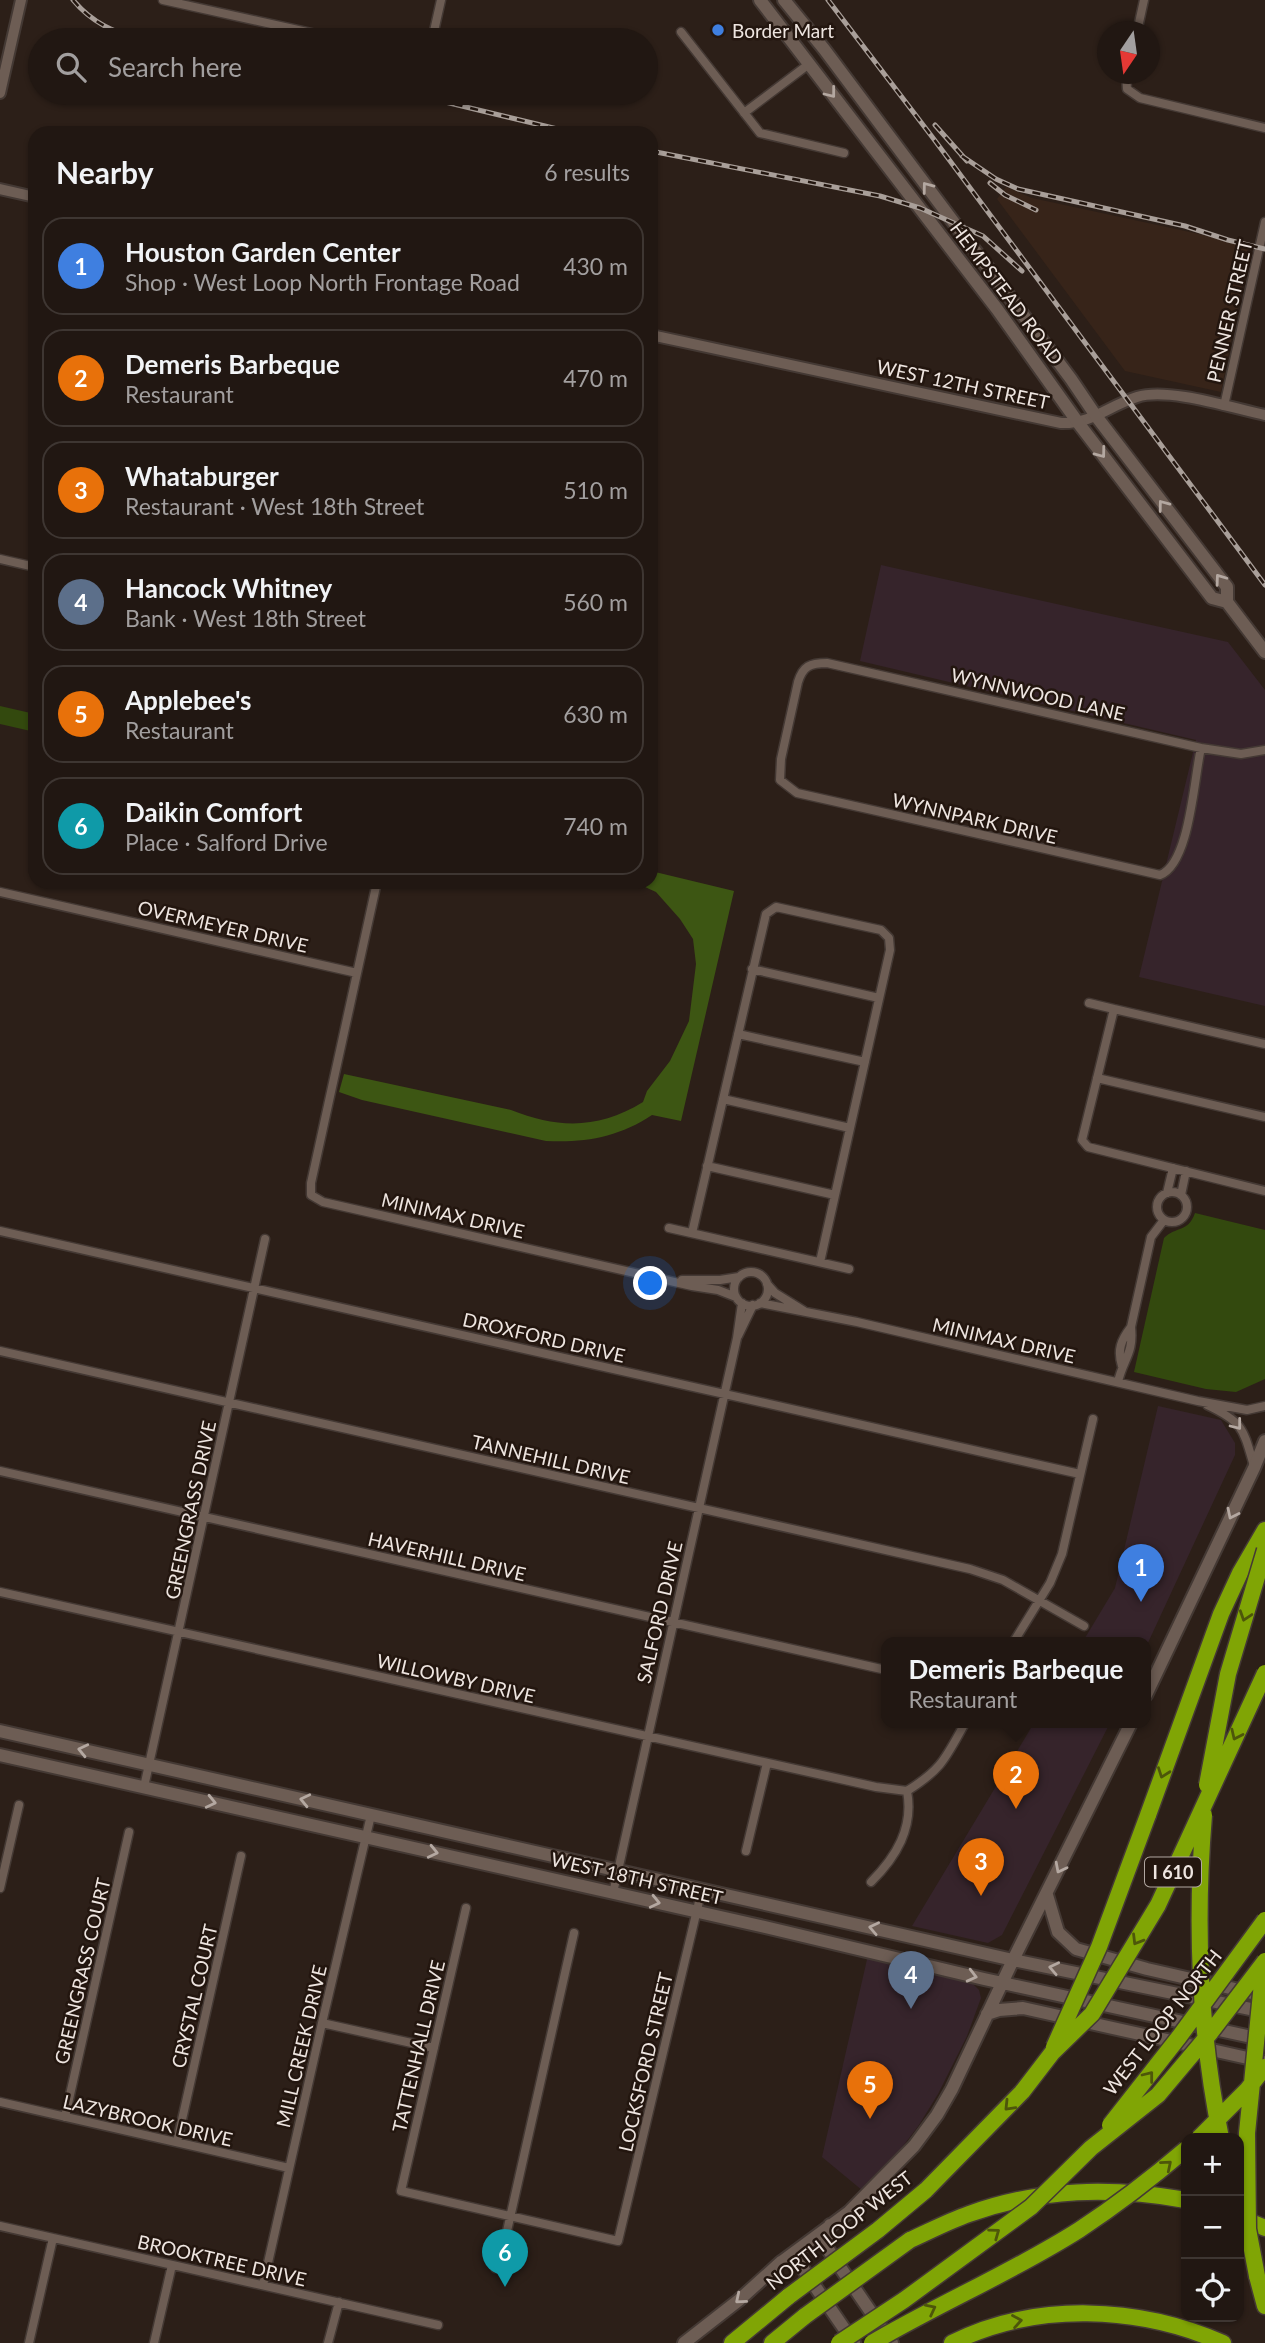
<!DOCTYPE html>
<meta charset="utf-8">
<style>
:root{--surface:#211712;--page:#2d2420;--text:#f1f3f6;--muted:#a29f9f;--line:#3e3632;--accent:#b45309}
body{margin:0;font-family:Lato,sans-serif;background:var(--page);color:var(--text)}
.controls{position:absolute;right:21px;bottom:21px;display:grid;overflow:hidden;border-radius:14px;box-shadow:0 2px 5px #0004}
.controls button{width:63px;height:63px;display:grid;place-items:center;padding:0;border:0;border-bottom:2px solid var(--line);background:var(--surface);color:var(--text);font:35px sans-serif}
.compass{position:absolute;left:1097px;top:21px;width:63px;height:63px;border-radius:50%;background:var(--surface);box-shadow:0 2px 5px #0004;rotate:193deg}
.you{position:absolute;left:651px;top:1284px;width:24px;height:24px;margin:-18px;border:5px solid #fff;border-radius:50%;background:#1a73e8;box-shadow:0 0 0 10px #1a73e833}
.badge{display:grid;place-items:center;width:46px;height:46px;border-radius:50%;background:var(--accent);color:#fff;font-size:23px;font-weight:700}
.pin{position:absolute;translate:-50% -58px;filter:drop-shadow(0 2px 4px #0008)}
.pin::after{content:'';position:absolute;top:37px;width:24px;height:21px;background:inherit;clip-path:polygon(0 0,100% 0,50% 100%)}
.popup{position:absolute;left:881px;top:1637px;width:270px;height:91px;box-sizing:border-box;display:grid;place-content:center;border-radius:14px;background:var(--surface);filter:drop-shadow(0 2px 5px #0005);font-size:23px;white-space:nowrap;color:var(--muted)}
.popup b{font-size:26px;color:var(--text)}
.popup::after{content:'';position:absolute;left:50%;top:100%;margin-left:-14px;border:14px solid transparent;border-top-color:var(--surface)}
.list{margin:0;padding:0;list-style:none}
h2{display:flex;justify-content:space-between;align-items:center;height:91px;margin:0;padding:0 28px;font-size:30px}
h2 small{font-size:23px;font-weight:400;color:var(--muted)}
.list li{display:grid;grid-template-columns:46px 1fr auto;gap:21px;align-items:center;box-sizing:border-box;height:98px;margin:0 14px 14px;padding:0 14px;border:2px solid var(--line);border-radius:21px}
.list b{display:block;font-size:26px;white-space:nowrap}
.list p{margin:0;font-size:23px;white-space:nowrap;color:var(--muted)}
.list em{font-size:23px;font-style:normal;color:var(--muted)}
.icon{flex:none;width:38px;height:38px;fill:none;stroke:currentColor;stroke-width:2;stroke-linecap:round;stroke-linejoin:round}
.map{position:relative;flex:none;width:1265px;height:2343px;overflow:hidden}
.search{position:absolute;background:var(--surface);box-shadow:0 2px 5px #0004;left:28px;top:28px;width:630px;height:77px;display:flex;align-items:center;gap:18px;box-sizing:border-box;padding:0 24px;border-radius:38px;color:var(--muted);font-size:26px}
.panel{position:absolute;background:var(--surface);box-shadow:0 2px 5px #0004;left:28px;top:126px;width:630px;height:763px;border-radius:21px}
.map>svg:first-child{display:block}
.commercial{fill:#36242b}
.built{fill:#372419}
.green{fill:#33490e}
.forest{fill:#3d5613}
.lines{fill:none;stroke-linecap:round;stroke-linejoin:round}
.minor-casing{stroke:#443934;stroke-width:11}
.tertiary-casing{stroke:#443934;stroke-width:14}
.secondary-casing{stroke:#443934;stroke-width:16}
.motorway-casing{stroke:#443934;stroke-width:19}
.minor{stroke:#6d5d54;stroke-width:8}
.tertiary{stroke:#6d5d54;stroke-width:10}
.secondary{stroke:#6d5d54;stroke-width:12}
.motorway{stroke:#80a505;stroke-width:16}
.rail-casing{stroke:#a99f99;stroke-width:5}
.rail{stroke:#23160f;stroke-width:2.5;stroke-dasharray:8;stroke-linecap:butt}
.motorway-bridge-casing{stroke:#443934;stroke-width:19;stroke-linecap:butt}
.motorway-bridge{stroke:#80a505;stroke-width:16}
.oneway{stroke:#b4a8a1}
.oneway2{stroke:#4d560a}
.shop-dot{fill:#3f7fe0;stroke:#23160f;stroke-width:2.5}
.labels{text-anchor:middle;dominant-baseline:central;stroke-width:5;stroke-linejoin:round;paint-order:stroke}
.shield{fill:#23160f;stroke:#b1a7a1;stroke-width:2}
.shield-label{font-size:18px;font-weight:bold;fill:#eee5e0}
.poi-label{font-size:19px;fill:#eee5e0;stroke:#23160f;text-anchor:start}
.street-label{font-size:19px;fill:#eee5e0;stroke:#23160f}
</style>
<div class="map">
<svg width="1265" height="2343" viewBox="0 0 1265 2343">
<rect width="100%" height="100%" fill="#2c1f18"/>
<path class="commercial" d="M881,565L1228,642L1265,690V1006L1139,977L1196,740L860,661Z
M1158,1406L1221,1420L1235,1443V1455L1146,1647V1643H1082L1115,1588Z
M1034,1723H1110L1002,1935L988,1943L912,1926Z
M868,1955L971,1982L979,1990L981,1998L967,2036L938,2094L919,2125L894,2158L863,2191L822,2157Z"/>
<path class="built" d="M1006,187L1032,198L1250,245L1221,392L1125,371L997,199Z"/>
<path class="green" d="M0,706L35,714V732L0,724Z
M1195,1213L1265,1230V1379L1236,1392L1206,1389L1134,1372L1164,1238C1176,1226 1188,1233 1195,1213Z"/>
<path class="forest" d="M651,871L734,891L681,1121L652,1115C619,1137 585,1143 546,1141L362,1100L339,1092L344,1074L511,1110C559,1129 599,1129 643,1102L647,1091L670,1061L689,1021L696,964L693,939L680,919L656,892L634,882H651Z"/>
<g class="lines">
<g class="minor-casing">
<path id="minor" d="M163,0L343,40
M681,32L760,133L844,153
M1137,32L1144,0
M432,40L441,0
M1126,74L1127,89L1140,98L1265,128
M744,113L809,64
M1224,406L1265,222
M0,559L35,567
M1201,748C1194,777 1190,864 1160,875L797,793L780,780L781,759L798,682C803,666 810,663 827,663L1201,748L1241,754L1265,750
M377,882L311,1183V1195L323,1202L692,1286L718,1290L736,1297
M0,892L357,973
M752,969L879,998
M1089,1003L1114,1009
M738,1034L865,1062
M1265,1044L1114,1009L1082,1140L1088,1147L1265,1191
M1097,1078L1265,1117
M723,1099L850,1128
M707,1166L835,1195
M1157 1207a15 15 0 1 1 30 0a15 15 0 1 1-30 0Z
M1167,1193L1173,1168
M1181,1195L1186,1171
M669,1228L849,1269
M0,1231L1080,1474
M692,1233L766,914L776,907L881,930L889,938L890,950L820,1262
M734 1289a17 17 0 1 1 34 0a17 17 0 1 1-34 0Z
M682,1280H720L739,1277
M767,1284L775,1293L804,1311
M760,1303L857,1322L1198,1401L1247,1410L1265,1406
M738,1336L753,1305
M0,1351L970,1569L1003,1580L1084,1626
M1122,1366C1117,1350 1121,1340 1131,1327
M1118,1382C1123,1359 1134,1354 1131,1327L1151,1237L1164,1220
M1207,1405C1243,1422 1243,1428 1254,1466
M0,1471L886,1670
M0,1592L876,1787L907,1791
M1013,1643L1050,1583L1062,1554L1093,1419
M144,1787L265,1239
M907,1791C942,1769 945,1759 965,1723
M746,1851L767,1763
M871,1882C896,1857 914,1828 907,1791
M0,1888L19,1805
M613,1893L737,1338L742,1303
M466,1908L401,2191L618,2241L702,1889
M322,2023L434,2048
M0,2102L289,2168
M65,2117L129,1832
M177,2142L241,1856
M0,2226L438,2325
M495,2268L505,2240L574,1933
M263,2285L322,2023L371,1815
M29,2343L53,2238
M154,2343L172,2265
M328,2343L339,2302"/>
</g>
<g class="tertiary-casing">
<path id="tertiary" d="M0,93L21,0
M0,189L35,197
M651,335L1061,423C1092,424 1108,406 1137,397C1168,387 1232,408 1265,415"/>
</g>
<g class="secondary-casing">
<path id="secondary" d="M760,0L997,309L1079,424L1212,598L1227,602
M784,0L824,49L1071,379L1096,416L1227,587V602L1265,652
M1146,1695L1254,1468L1265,1441
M0,1731L1013,1960L1265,2012
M0,1755L765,1927L984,1979L1265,2040
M1047,1895L1058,1932L1076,1949L1147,1969L1265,1996
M987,2014L999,2010L1023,2008L1261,2061
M830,2225L827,2235V2248L892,2343
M781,2262L795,2261L801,2266L854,2343
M684,2343L739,2300L780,2263L849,2212L914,2146L937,2115L952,2089L1013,1960L1131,1723"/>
</g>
<g class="motorway-casing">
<path id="motorway" d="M1148,1815L1221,1614L1240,1573L1265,1530
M1239,2217L1265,2228
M910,2240C930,2231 949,2221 969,2214C1041,2188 1112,2187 1186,2200
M1257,2276L1265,2306
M732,2343L789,2296
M772,2343L805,2316
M952,2343C1036,2301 1139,2306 1223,2343"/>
</g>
<use href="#minor" class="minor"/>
<use href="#tertiary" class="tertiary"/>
<use href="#secondary" class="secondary"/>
<use href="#motorway" class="motorway"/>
<g class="rail-casing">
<path id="rail" d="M73,0C92,23 114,32 141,40
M828,0L933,138L1265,585
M408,93L574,133
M935,125L967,161
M651,151L880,196L920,208L983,236L1022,271
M962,156L996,179L1018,189L1185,226L1228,240L1265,249
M990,183L1005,195L1036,210"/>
</g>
<use href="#rail" class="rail"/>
<g class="motorway-bridge-casing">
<path id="motorway-bridge" d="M1207,1785L1228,1674L1265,1550
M1204,1815C1195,1924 1199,2031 1221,2138
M1054,2047L1099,1947L1148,1815
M1110,2125L1179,2037L1265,1920
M1199,2138L1247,2090L1265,2067
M1257,2276L1248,2229L1247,2133L1264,1963
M789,2296L878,2230L926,2190L1022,2092L1052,2053L1092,2014L1158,1905L1265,1673
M805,2316L910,2240
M839,2343L904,2300L1031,2207L1091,2148L1158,2095L1211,2032L1265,1961
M872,2343C940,2303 1013,2272 1079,2230C1117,2205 1152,2178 1186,2149"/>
</g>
<use href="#motorway-bridge" class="motorway-bridge"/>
</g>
<defs><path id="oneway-chevron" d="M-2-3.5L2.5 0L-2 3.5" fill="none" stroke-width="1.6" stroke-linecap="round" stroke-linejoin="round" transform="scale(1.75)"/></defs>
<g class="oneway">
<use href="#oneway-chevron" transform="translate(831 93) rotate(52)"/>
<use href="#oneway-chevron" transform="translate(927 187) rotate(-127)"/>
<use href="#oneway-chevron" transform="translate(1101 453) rotate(53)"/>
<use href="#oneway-chevron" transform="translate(1163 505) rotate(-127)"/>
<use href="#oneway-chevron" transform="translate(1220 579) rotate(-126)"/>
<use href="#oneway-chevron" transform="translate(1237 1425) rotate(52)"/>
<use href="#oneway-chevron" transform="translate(1232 1514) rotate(116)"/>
<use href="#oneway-chevron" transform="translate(83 1750) rotate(-167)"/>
<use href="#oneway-chevron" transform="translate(305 1800) rotate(-167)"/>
<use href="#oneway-chevron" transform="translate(211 1802) rotate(13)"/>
<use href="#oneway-chevron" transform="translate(433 1852) rotate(13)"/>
<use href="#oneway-chevron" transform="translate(1060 1868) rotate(117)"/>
<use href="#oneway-chevron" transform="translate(655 1902) rotate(13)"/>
<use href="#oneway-chevron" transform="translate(874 1928) rotate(-168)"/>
<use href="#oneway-chevron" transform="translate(1054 1968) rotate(-168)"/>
<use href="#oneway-chevron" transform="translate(972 1976) rotate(14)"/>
<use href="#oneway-chevron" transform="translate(740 2299) rotate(140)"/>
</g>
<g class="oneway2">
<use href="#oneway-chevron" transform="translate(1245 1616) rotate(108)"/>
<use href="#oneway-chevron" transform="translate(1236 1735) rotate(115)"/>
<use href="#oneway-chevron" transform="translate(1163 1773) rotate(110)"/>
<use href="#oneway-chevron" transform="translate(1137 1940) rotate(121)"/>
<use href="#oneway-chevron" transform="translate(1149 2076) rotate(-52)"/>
<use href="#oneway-chevron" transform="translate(1009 2106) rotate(134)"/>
<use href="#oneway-chevron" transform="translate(1167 2165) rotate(-40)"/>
<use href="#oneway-chevron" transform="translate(995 2233) rotate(-36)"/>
<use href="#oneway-chevron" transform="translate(931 2309) rotate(-27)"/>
<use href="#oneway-chevron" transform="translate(1017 2321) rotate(-10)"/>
</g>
<circle class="shop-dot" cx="718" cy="30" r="7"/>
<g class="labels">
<rect class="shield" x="1145" y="1857.5" width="56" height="29" rx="5"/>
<g class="shield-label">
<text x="1173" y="1872">I 610</text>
</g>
<g class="poi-label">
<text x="732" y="30">Border Mart</text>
</g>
<g class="street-label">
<text transform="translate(1007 293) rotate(53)">HEMPSTEAD ROAD</text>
<text transform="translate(1229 311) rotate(-77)">PENNER STREET</text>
<text transform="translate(963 384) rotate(12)">WEST 12TH STREET</text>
<text transform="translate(1038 694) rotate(13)">WYNNWOOD LANE</text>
<text transform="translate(975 818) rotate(13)">WYNNPARK DRIVE</text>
<text transform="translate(223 926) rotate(13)">OVERMEYER DRIVE</text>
<text transform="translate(453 1215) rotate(13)">MINIMAX DRIVE</text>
<text transform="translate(544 1337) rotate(13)">DROXFORD DRIVE</text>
<text transform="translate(1004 1340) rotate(13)">MINIMAX DRIVE</text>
<text transform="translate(551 1459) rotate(13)">TANNEHILL DRIVE</text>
<text transform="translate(190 1510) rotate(-78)">GREENGRASS DRIVE</text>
<text transform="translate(447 1556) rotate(13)">HAVERHILL DRIVE</text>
<text transform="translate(659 1612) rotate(-77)">SALFORD DRIVE</text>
<text transform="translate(456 1678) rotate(13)">WILLOWBY DRIVE</text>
<text transform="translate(637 1878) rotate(13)">WEST 18TH STREET</text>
<text transform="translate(82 1971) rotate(-77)">GREENGRASS COURT</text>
<text transform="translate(194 1996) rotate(-77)">CRYSTAL COURT</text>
<text transform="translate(1162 2022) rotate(-52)">WEST LOOP NORTH</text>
<text transform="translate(301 2046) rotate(-77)">MILL CREEK DRIVE</text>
<text transform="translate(418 2046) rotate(-77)">TATTENHALL DRIVE</text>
<text transform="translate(645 2062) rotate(-77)">LOCKSFORD STREET</text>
<text transform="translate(148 2120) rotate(13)">LAZYBROOK DRIVE</text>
<text transform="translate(839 2230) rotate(-38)">NORTH LOOP WEST</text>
<text transform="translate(222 2260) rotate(13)">BROOKTREE DRIVE</text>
</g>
</g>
</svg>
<div class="controls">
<button>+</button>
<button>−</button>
<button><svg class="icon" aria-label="locate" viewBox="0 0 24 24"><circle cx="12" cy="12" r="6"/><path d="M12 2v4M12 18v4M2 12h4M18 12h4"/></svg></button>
</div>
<svg class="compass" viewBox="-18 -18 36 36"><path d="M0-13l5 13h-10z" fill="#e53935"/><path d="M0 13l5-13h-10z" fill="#a29f9f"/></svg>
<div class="you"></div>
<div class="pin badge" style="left:1141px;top:1602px;background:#3f7fe0">1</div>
<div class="pin badge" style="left:1016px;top:1809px;background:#e8710a">2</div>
<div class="popup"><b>Demeris Barbeque</b>Restaurant</div>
<div class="pin badge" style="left:981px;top:1896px;background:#e8710a">3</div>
<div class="pin badge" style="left:911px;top:2009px;background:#5c6f8a">4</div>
<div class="pin badge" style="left:870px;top:2119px;background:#e8710a">5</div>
<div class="pin badge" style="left:505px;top:2287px;background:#0f9aa8">6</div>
<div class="search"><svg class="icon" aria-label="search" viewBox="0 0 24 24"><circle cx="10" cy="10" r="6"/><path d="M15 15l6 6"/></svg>Search here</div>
<section class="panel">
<h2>Nearby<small>6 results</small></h2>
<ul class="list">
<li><span class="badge" style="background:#3f7fe0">1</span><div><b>Houston Garden Center</b><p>Shop · West Loop North Frontage Road</p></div><em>430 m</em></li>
<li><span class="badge" style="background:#e8710a">2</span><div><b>Demeris Barbeque</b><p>Restaurant</p></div><em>470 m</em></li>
<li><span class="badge" style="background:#e8710a">3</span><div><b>Whataburger</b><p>Restaurant · West 18th Street</p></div><em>510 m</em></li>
<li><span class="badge" style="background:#5c6f8a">4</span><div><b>Hancock Whitney</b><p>Bank · West 18th Street</p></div><em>560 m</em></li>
<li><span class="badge" style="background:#e8710a">5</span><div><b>Applebee's</b><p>Restaurant</p></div><em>630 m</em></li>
<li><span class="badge" style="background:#0f9aa8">6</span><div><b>Daikin Comfort</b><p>Place · Salford Drive</p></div><em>740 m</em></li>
</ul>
</section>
</div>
